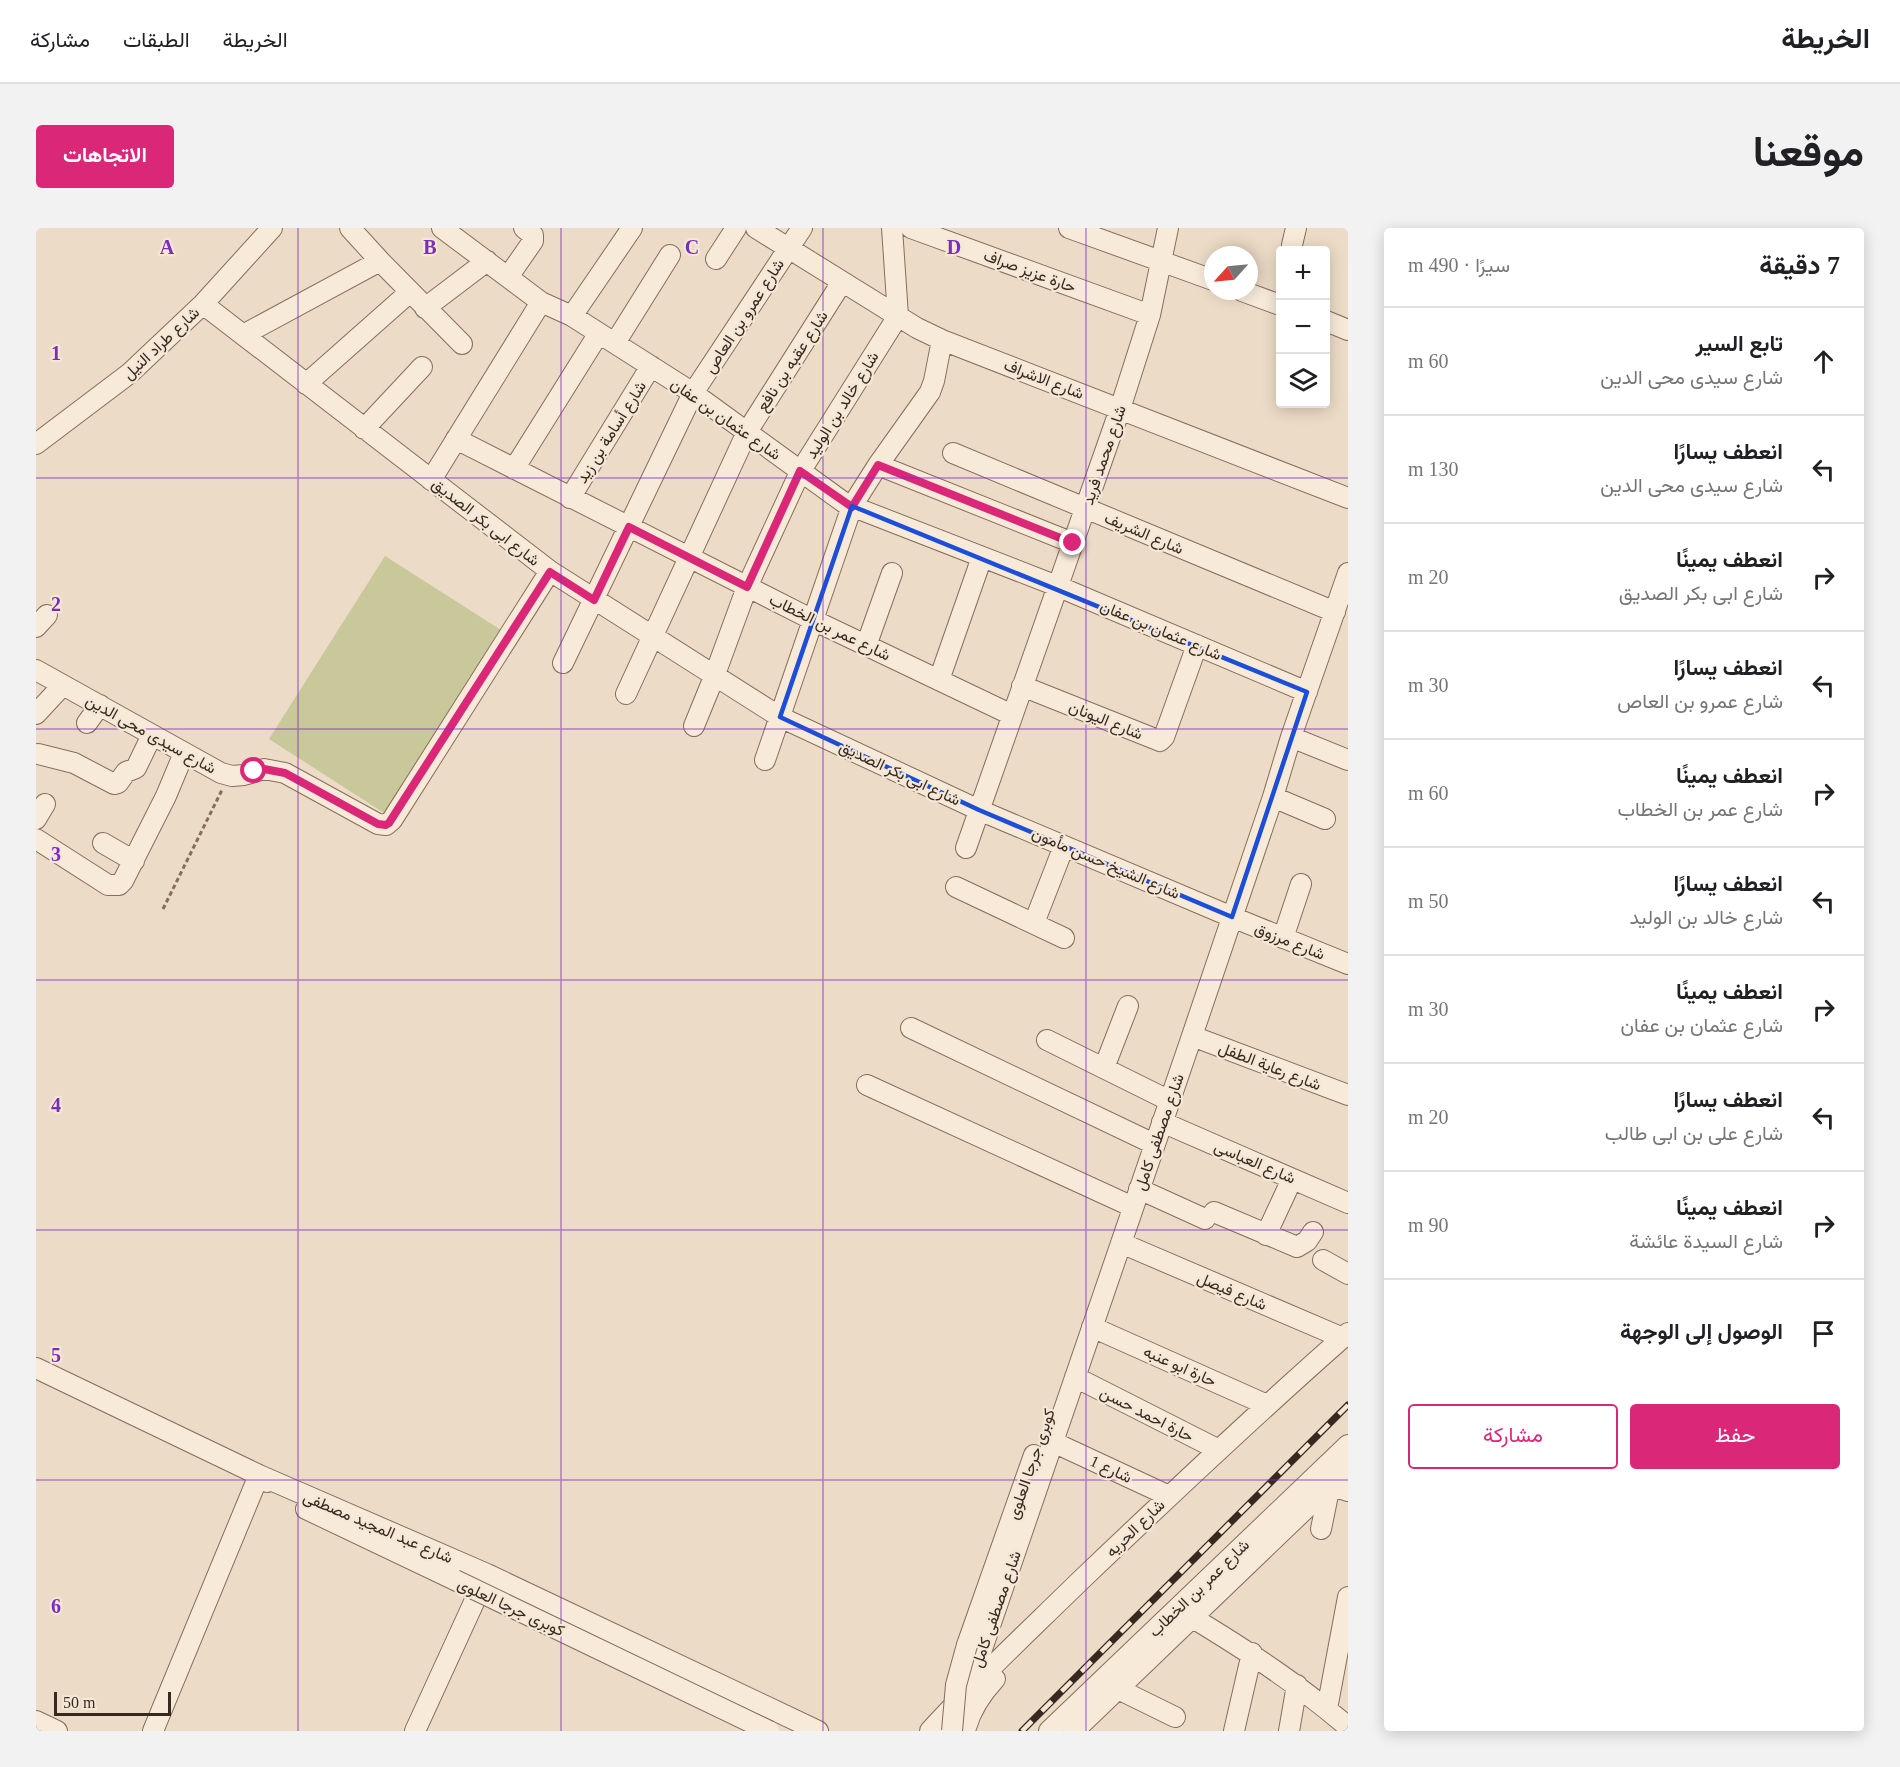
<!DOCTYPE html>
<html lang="ar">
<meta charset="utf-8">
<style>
:root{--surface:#fff;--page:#f2f2f2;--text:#202124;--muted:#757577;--line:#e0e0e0;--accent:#db2777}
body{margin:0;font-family:"Times New Roman",Vazirmatn,serif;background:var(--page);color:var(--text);direction:rtl}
.controls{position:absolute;right:18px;top:18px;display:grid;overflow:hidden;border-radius:6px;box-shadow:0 3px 15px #0003}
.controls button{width:54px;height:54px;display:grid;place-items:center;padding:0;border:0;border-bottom:2px solid var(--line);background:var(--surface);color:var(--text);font:30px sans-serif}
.compass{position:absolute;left:1168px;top:18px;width:54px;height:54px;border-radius:50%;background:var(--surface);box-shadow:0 3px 15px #0003;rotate:243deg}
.scale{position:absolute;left:18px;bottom:15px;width:117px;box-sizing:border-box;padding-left:6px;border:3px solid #372820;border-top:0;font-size:16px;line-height:21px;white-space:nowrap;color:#372820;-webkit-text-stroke:4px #f4e7d5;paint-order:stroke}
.stop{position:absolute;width:18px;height:18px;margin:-14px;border:4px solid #db2777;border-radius:50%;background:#fff}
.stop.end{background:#db2777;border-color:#fff;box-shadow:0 2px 6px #0008}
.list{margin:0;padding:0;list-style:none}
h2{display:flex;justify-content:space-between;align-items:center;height:78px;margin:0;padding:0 24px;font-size:26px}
h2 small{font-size:20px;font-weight:400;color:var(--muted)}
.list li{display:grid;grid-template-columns:39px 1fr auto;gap:18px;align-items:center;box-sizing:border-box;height:108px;padding:0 24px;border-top:2px solid var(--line)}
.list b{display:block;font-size:22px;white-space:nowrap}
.list p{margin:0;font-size:20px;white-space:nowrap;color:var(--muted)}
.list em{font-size:20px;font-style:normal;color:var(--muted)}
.actions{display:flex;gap:12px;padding:18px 24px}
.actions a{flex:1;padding:14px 0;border:2px solid var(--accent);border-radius:6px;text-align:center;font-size:21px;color:var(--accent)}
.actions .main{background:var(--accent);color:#fff}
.icon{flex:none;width:33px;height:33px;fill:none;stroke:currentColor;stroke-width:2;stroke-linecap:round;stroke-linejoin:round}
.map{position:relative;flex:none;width:1312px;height:1503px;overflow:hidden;direction:ltr;border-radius:6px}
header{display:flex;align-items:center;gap:36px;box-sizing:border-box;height:84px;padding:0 30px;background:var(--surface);border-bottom:2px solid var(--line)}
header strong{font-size:28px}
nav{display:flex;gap:33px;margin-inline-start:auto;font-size:21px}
.intro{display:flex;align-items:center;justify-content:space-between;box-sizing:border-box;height:144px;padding:0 36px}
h1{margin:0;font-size:42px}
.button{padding:15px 27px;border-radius:6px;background:var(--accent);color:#fff;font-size:21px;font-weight:700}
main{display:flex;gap:36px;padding:0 36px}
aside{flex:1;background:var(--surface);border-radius:6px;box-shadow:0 3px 15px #0003}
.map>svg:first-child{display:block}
.pitch{fill:#c9c89a}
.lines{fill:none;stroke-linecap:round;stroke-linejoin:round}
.minor-casing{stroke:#866d5d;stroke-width:22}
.path{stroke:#866d5d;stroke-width:3;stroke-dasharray:4.5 3;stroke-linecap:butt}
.minor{stroke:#f7ead9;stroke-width:20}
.rail-casing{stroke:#372820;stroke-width:7}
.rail{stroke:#f4e7d5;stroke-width:4.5;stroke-dasharray:14;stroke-linecap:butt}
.minor-bridge-casing{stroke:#866d5d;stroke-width:22;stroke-linecap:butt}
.minor-bridge{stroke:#f7ead9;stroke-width:20}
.route{stroke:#db2777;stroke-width:8}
.marked{fill:none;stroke:#1d4ed8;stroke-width:4.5;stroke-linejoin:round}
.grid{fill:none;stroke:#7b2cbf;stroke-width:1.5;stroke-opacity:0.55}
.labels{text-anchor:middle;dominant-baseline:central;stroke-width:4.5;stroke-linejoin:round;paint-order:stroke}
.street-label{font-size:16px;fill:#372820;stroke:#f4e7d5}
.grid-label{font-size:20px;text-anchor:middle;font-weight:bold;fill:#7b2cbf;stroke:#f4e7d5;stroke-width:4.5;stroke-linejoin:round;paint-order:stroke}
</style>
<header>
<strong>الخريطة</strong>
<nav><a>الخريطة</a><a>الطبقات</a><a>مشاركة</a></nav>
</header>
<div class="intro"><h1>موقعنا</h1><a class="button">الاتجاهات</a></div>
<main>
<aside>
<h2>7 دقيقة<small>سيرًا · 490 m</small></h2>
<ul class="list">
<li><svg class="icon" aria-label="ahead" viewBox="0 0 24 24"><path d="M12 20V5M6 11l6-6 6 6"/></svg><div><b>تابع السير</b><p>شارع سيدى محى الدين</p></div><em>60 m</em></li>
<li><svg class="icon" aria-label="left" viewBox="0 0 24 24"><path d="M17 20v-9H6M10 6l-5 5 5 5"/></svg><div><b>انعطف يسارًا</b><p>شارع سيدى محى الدين</p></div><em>130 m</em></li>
<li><svg class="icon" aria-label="right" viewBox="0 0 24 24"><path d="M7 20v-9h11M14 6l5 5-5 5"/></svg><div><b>انعطف يمينًا</b><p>شارع ابى بكر الصديق</p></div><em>20 m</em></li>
<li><svg class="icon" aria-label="left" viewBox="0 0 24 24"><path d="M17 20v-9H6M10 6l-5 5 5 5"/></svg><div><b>انعطف يسارًا</b><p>شارع عمرو بن العاص</p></div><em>30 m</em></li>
<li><svg class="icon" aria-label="right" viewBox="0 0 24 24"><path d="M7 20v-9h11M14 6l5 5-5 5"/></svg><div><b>انعطف يمينًا</b><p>شارع عمر بن الخطاب</p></div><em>60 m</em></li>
<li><svg class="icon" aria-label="left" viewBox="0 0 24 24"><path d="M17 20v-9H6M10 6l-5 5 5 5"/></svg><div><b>انعطف يسارًا</b><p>شارع خالد بن الوليد</p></div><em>50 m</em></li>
<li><svg class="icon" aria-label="right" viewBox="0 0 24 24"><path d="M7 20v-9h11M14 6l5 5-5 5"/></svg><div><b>انعطف يمينًا</b><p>شارع عثمان بن عفان</p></div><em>30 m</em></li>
<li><svg class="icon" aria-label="left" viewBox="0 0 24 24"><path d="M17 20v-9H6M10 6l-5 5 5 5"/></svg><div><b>انعطف يسارًا</b><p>شارع على بن ابى طالب</p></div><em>20 m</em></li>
<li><svg class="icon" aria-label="right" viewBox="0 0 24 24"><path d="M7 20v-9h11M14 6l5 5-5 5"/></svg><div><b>انعطف يمينًا</b><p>شارع السيدة عائشة</p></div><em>90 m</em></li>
<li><svg class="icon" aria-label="arrive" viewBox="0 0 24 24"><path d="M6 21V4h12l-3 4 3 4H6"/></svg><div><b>الوصول إلى الوجهة</b></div></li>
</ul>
<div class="actions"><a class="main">حفظ</a><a>مشاركة</a></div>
</aside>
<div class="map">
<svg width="1312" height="1503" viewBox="0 0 1312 1503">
<rect width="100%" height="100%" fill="#ecdbc6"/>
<path class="pitch" d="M349,328L465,402L348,585L233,511Z"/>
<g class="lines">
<g class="minor-casing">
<path id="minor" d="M314,0L344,33L426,116
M406,0L505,74
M720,0L881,100L906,112L1312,270
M875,0L1114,87
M1033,0L1177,52
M1256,17L1260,0
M680,31L700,0
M472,49L497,13V7L488,0
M1206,63L1244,77
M167,76L514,343L744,489L943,582L1196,689L1312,736
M389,80L451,33
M536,88L596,0
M1290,93L1312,102
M207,107L344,33
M579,115L634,27
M270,156L374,64
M328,201L386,139
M420,211L777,392L976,487
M0,216L94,145L167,76L236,0
M917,225L1299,384
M842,237L1037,315
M478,241L563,105
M395,252L505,74L536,88L657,165L810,276L1021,358L1271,464
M534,270L615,138
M0,399L11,387
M830,418L856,345
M527,435L657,165L766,0
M0,442L185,545L196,548L208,547L228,541L249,545L342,596L350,597L356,592L514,343
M903,452L946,329
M986,458L1124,513L1128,509L1161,417
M590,466L711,204L806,54
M0,486L27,457
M51,495L64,477
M658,498L678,449L711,359L764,244L862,88L856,0
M1255,509L1312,532
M2,526L38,535L78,556L82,555L90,544L100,540L116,507
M729,532L816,278L842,237L894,164L898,153L906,112
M1237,569L1289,591
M0,591L9,576
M0,611L72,657H83L87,653L130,568L148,525
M67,615L98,633
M930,620L1084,181L1114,87L1132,0
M920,659L1028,710
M998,695L1028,618
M1247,710L1265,656
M875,800L1118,916
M1156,808L1312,867
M1011,812L1134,873
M1068,840L1092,778
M831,857L1097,979
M1126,894L1312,975
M1103,961L1169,991
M1178,984L1261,1019L1271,1013L1277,1004
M1230,1007L1256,951
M1085,1015L1307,1110
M1287,1032L1312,1046
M1056,1099L1231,1177
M0,1140L223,1247L451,1346L782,1503
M1039,1149L1183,1222
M1017,1214L1133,1268
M270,1281L419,1352
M1285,1301L1294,1257L1312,1263
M1157,1390C1213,1424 1262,1456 1312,1499
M931,1417L998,1227
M1082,1461L1139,1489
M932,1462L1156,808L1237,569L1255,509L1312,345
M1291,1481L1312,1369
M0,1493L21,1503
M117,1503L223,1247L231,1254
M379,1503L450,1348
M894,1503C942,1450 994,1402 1045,1352C1133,1268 1221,1185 1312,1105
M929,1503C934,1483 945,1466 959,1451
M1013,1503L1312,1217
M1038,1503L1312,1240
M1198,1503L1216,1425
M1253,1503L1261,1457"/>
</g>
<path class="path" d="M127,681L186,562"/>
<use href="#minor" class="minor"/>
<g class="rail-casing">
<path id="rail" d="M986,1503L1312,1177"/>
</g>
<use href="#rail" class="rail"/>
<g class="minor-bridge-casing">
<path id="minor-bridge" d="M419,1352L733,1503
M916,1503L920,1457L931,1417"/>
</g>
<use href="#minor-bridge" class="minor-bridge"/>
</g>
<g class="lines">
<path class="route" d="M218,543L228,541L249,545L342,596L350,597L353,595L514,344L558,372L593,299L711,359L764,243L816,279L842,237L1037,315"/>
</g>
<path class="marked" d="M816,278L1271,464L1196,689L943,582L744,489Z"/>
<path class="grid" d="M262,0V1503M525,0V1503M787,0V1503M1050,0V1503M0,250H1312M0,501H1312M0,752H1312M0,1002H1312M0,1252H1312"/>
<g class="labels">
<g class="street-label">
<text transform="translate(994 43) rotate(20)">حارة عزيز صراف</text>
<text transform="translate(708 88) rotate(-57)">شارع عمرو بن العاص</text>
<text transform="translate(125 115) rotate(-43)">شارع طراد النيل</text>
<text transform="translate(756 133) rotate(-57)">شارع عقبه بن نافع</text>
<text transform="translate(1008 151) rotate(21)">شارع الاشراف</text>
<text transform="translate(806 177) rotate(-58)">شارع خالد بن الوليد</text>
<text transform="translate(690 191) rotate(35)">شارع عثمان بن عفان</text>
<text transform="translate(575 204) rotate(-58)">شارع أسامة بن زيد</text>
<text transform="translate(1068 227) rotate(-71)">شارع محمد فريد</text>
<text transform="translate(450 294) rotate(38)">شارع ابى بكر الصديق</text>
<text transform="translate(1108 305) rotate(23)">شارع الشريف</text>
<text transform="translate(794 399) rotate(26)">شارع عمر بن الخطاب</text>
<text transform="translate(1125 402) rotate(23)">شارع عثمان بن عفان</text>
<text transform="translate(1070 492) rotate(22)">شارع اليونان</text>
<text transform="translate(115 506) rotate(29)">شارع سيدى محى الدين</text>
<text transform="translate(864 545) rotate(25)">شارع ابى بكر الصديق</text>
<text transform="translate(1070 635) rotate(23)">شارع الشيخ حسن مأمون</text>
<text transform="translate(1254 713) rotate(22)">شارع مرزوق</text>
<text transform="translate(1234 838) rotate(21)">شارع رعاية الطفل</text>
<text transform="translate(1123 904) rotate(-71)">شارع مصطفى كامل</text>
<text transform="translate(1219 934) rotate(23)">شارع العباسى</text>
<text transform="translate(1196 1063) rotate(23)">شارع فيصل</text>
<text transform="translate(1144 1138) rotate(24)">حارة ابو عنبه</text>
<text transform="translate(1111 1186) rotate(27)">حارة احمد حسن</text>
<text transform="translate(995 1236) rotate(-71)">كوبرى جرجا العلوى</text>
<text transform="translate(1075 1241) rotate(25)">شارع 1</text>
<text transform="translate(342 1299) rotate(23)">شارع عبد المجيد مصطفى</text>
<text transform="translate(1099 1300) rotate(-44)">شارع الحريه</text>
<text transform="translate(1163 1360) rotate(-44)">شارع عمر بن الخطاب</text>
<text transform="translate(475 1379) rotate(25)">كوبرى جرجا العلوى</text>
<text transform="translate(960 1381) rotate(-71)">شارع مصطفى كامل</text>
</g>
</g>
<g class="grid-label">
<text x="131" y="26">A</text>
<text x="394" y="26">B</text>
<text x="656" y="26">C</text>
<text x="918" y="26">D</text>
<text x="20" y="132">1</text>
<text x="20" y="383">2</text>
<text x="20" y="633">3</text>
<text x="20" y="884">4</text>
<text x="20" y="1134">5</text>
<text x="20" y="1385">6</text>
</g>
</svg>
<div class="controls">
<button>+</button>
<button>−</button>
<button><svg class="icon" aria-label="layers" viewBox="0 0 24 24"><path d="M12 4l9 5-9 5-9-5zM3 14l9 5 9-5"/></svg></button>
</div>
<svg class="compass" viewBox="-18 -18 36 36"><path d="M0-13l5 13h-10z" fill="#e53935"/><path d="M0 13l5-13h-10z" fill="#757577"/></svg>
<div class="scale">50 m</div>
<div class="stop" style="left:218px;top:543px"></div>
<div class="stop end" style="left:1037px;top:315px"></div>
</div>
</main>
